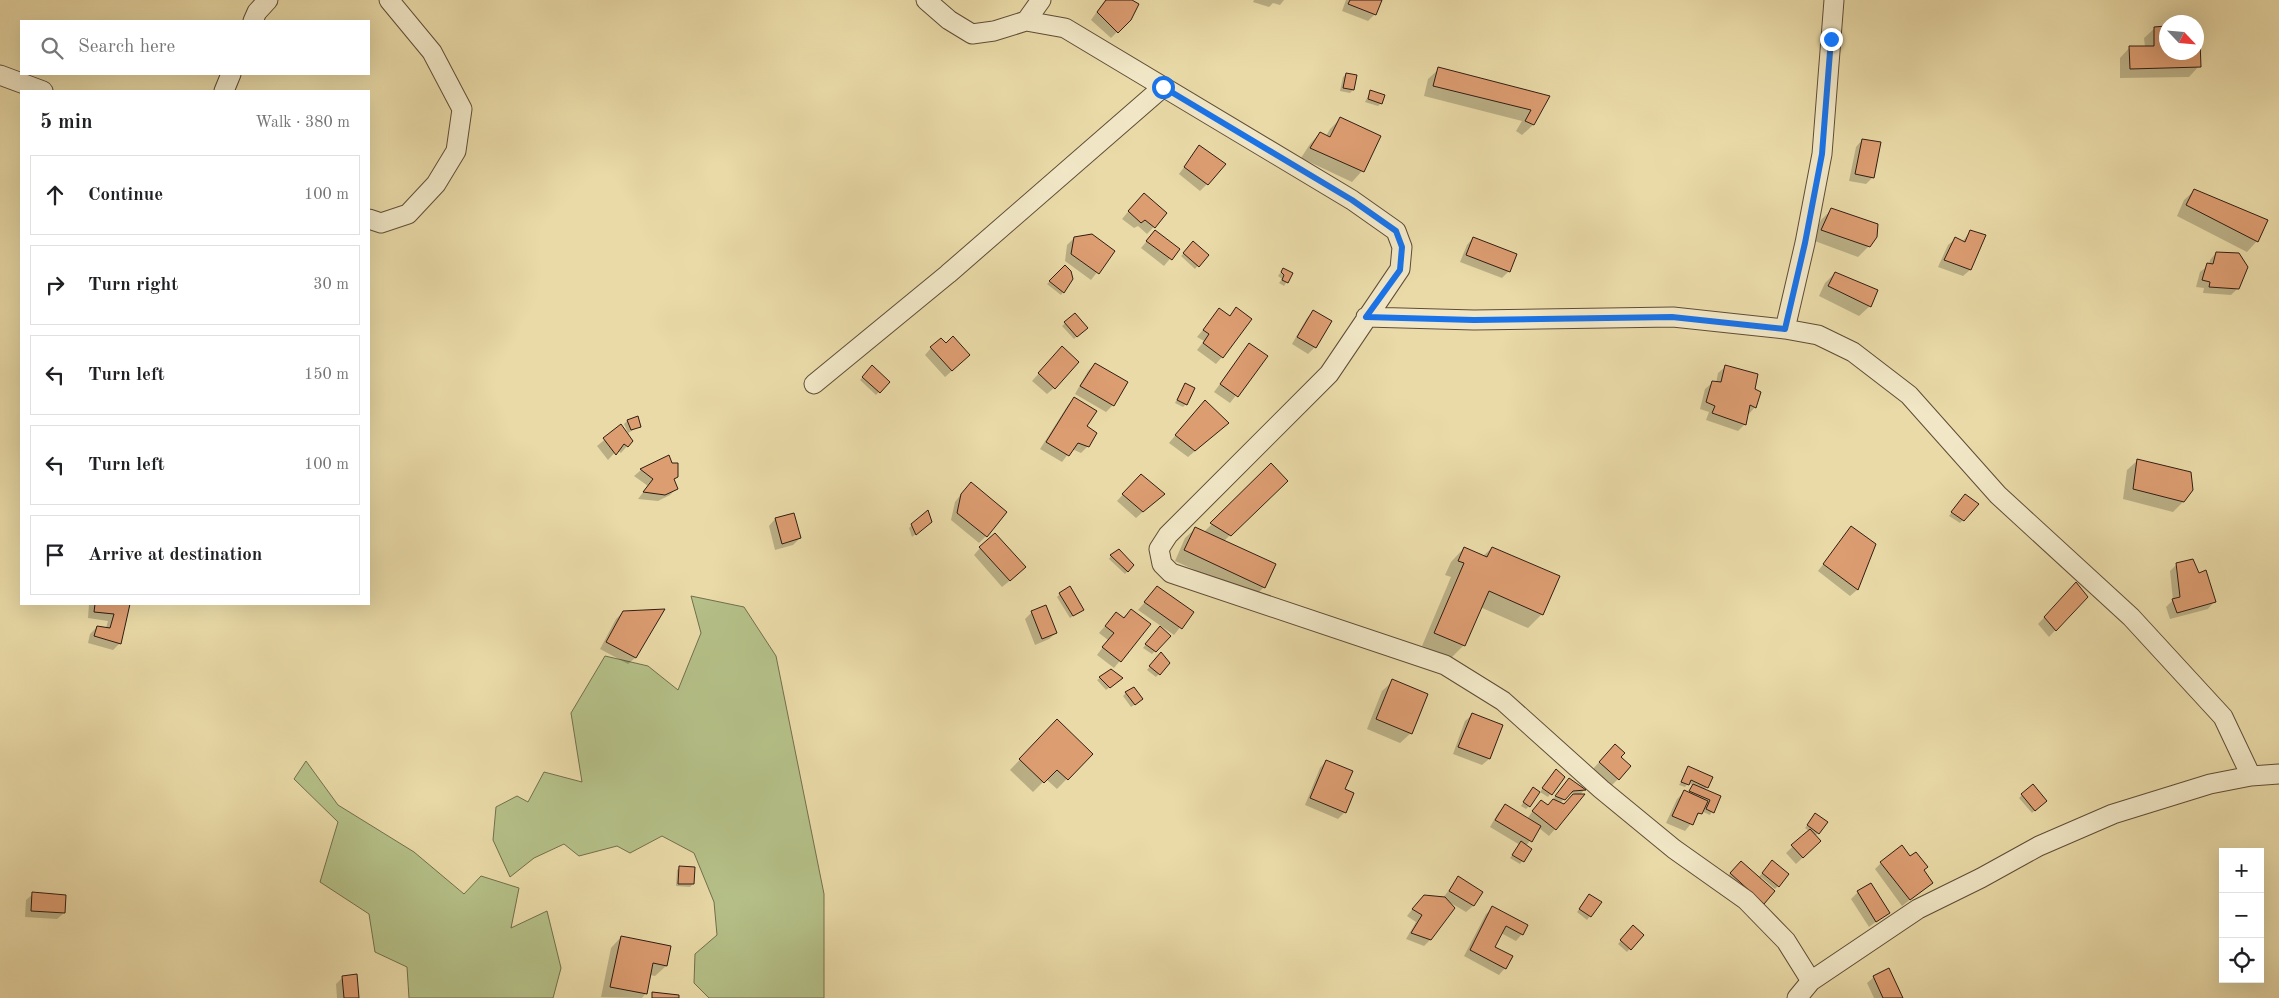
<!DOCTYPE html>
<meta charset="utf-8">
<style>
:root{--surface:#fff;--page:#f6f6f6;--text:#202124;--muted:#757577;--line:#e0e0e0}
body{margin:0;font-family:"Old Standard TT",serif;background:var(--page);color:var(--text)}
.controls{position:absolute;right:15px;bottom:15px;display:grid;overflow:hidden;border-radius:0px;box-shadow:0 5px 20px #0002}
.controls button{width:45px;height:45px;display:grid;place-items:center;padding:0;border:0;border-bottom:1px solid var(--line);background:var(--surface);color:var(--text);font:25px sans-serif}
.compass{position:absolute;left:2159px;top:15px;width:45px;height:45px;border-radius:50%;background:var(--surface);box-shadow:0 5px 20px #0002;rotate:116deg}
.stop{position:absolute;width:15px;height:15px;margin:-11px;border:4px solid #1a73e8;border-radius:50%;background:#fff}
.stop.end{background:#1a73e8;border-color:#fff;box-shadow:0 1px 5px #0008}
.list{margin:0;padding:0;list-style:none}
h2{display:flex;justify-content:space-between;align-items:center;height:65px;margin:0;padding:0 20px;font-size:21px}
h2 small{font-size:16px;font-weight:400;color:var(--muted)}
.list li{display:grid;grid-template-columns:32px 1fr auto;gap:15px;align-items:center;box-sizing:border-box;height:80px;margin:0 10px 10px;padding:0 10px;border:1px solid var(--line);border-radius:0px}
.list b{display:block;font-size:19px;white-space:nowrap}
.list em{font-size:16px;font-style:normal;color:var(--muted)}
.icon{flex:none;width:28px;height:28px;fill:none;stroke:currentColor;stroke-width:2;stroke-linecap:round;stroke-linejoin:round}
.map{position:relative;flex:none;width:2279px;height:998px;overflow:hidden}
.search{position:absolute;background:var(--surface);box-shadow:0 5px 20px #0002;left:20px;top:20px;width:350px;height:55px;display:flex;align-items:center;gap:12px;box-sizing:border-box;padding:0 18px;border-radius:0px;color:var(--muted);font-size:19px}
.panel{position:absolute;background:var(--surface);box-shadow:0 5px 20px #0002;left:20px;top:90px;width:350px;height:515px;border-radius:0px}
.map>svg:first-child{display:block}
.green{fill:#b5c088;stroke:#736e4d}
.shadow{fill:#0003;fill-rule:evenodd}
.building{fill:#dc9d71;stroke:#311c12}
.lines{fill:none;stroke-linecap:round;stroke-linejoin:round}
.minor-casing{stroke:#5f4c37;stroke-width:21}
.minor{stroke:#f1e7c6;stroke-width:19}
.route{stroke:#1a73e8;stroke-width:6}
</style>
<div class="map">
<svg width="2279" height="998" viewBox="0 0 2279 998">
<rect width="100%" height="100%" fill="#e9daa7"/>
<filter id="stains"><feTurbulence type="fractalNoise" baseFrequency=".004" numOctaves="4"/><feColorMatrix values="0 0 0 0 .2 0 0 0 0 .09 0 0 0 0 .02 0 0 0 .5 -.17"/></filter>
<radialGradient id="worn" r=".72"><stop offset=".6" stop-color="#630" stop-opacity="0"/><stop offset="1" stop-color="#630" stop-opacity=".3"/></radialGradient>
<path class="green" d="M691,596L744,607L776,656L824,894V998H709L694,983L695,954L717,935L714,902L694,853L662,836L630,853L617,846L579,856L564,844L534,858L510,877L493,840L496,807L517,796L528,802L544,772L582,782L571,713L605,656L648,666L678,690L701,633Z
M306,761L338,805L414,852L464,894L481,876L519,888L511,928L547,911L561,968L553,998H409L407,967L375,952L369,914L320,882L338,822L294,779Z"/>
<path class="shadow" d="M1105,0H1129L1130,19L1111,38L1091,20Z
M1254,0H1284L1280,5L1273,3L1269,7L1253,2Z
M1346,0H1380L1375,14L1368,21L1342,11Z
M2155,28H2166V52L2199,66L2189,77L2120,78V58L2130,47H2145L2144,38Z
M1439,69L1549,97L1533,125L1522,135L1516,131L1522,121L1424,96L1428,79Z
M1346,74L1353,90L1350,93L1340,91L1343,77Z
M1371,91L1381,103L1378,106L1365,102Z
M1340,119L1362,171L1352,182L1301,158L1310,144L1320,133L1326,136L1330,129Z
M1862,140L1873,177L1866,184L1849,181L1856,147Z
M1199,147L1207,184L1200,191L1179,174Z
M2195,190L2257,241L2247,252L2177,216L2184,200Z
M1137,201L1166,214L1147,234L1138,226L1134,228L1122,219Z
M1831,210L1869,246L1858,257L1812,240L1821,220Z
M1155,231L1178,249L1164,266L1141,248Z
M1971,231L1970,270L1963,276L1938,267L1948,245L1955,239L1962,242Z
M1074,238L1113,252L1091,280L1065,261L1067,245Z
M1473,238L1509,271L1502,278L1460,262L1467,245Z
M1193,243L1207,255L1195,269L1181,256Z
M2216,253L2238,288L2231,295L2203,293L2204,288L2196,287L2200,272L2209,265L2210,260Z
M1065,267L1063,292L1061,295L1047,284Z
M1283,269L1292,274L1284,286L1279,283L1282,279L1278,276Z
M1835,273L1870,306L1859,316L1819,296L1825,283Z
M1236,309L1222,357L1216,364L1197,350L1204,341L1197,337L1219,310L1228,317Z
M1313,312L1315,347L1308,354L1292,344L1307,318Z
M1075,315L1083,331L1074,339L1062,326Z
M1249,345L1266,357L1230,403L1214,392Z
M931,348L962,362L945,377L925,355Z
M1056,354L1054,388L1047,394L1032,381Z
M1095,364L1126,383L1113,405L1106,412L1075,394L1088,371Z
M872,367L888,382L876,395L860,380Z
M1725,367L1753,390L1755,407L1749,414L1747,413L1744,425L1738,431L1706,420L1709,412L1700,409L1705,389L1712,383H1716L1718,373Z
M1185,384L1186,404L1183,407L1175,403Z
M1075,398L1088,446L1081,453L1072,449L1062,462L1040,449L1068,405Z
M1198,408L1220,430L1188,457L1169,443Z
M627,421L640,426L628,433L624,424Z
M621,426L627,446L621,453L617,450L608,460L597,446Z
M668,457L677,476L673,480L677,488L670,495L658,501L638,499L648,486L634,476L641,470Z
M2138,460L2183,502L2173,512L2123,499L2127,470Z
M1271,465L1286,480L1224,541L1264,587L1254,597L1175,561L1185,538L1196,528L1204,532Z
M1134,482L1156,500L1136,518L1117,501Z
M964,490L986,536L979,543L951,520L955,502Z
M1962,498L1978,505L1960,523L1949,516Z
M775,519L800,538L793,545L775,550L769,526Z
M912,525H927L912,537L909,528Z
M1851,528L1874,545L1857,590L1850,596L1818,571Z
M980,548L1018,574L1002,587L974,555Z
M1464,548L1483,556L1492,548L1542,614L1528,628L1480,607L1464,645L1450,659L1422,646L1451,577L1445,575L1451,562Z
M1111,556L1133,565L1125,574L1109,559Z
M2177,564L2199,575L2214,602L2208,609L2170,619L2166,607L2173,600L2170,571Z
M2076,584L2086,597L2049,637L2038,624Z
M1157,588L1192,612L1174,635L1138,610Z
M1060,594L1079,612L1070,618L1057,597Z
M89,604H129L120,643L113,650L88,643L90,634L97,627L106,628L108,621L88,618Z
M1131,610L1149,625L1114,668L1097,655L1108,640L1099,633L1116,613L1123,618Z
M623,612L635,658L628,664L600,649L616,619Z
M1032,612L1056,633L1049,639L1035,645L1025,619Z
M1157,630L1169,636L1152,654L1143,648Z
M1158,657L1169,663L1156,677L1147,670Z
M1111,670L1118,681L1106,690L1097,680Z
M1393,681L1411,733L1400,743L1367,729L1382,691Z
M1126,693L1139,702L1131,707L1123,696Z
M1472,715L1502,726L1489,759L1482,765L1453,754L1465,721Z
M1057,721L1091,754L1057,789L1046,779L1033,792L1010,770Z
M1608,752L1619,757L1618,779L1611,786L1593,769Z
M1326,761L1344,790L1345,812L1338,819L1305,805L1320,768Z
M1689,768L1707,787L1704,790L1720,797L1710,815L1701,811L1685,831L1666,823L1677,799L1684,792L1688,793L1693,785L1688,783L1685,787L1679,785Z
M1553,774L1563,777L1548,797L1540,792Z
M1569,779L1584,790L1555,829L1549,836L1539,828L1526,846L1531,849L1520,864L1510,858L1520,845L1490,827L1498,813L1505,806L1527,819L1535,808L1547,807ZM1575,793L1564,805L1559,804L1569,794Z
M1530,792L1529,806L1526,809L1521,806Z
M2022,795L2045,801L2032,813L2019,798Z
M1813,817L1818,833L1815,836L1813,848L1796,864L1786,853L1809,831L1805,828Z
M1881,863L1922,871L1931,883L1902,906L1875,869Z
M1769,865L1778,886L1775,889L1761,877L1763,903L1756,909L1724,880L1734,869L1758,878Z
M680,867L693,884L690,887L676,886L677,870Z
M1458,878L1481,892L1473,906L1466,912L1449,902L1430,940L1424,946L1406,939L1416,922L1407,916L1417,903L1443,898Z
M1858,892L1888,913L1869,927L1851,899Z
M33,894L64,913L57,919L25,917L26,900Z
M1587,898L1600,903L1587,920L1577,912Z
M1493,908L1522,934L1516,941L1501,933L1493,947L1505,968L1499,975L1464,956L1486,914Z
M1633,927L1642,935L1627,952L1618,944Z
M621,937L669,947L666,966L655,976L650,975L646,993L642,998L601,997L611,948Z
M343,977L358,998H337L336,984Z
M1874,977L1902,998H1874L1867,983Z"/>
<path class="building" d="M1106,0H1132L1139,4L1131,20L1118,33L1097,12Z
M1350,0H1382L1376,15L1348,4Z
M2166,26V52H2196V41H2200L2201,67L2130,69L2129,46H2154V27Z
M1438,67L1550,96L1534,125L1525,121L1531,110L1433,86Z
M1346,73L1357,75L1354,90L1343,88Z
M1370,90L1385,95L1382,104L1368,99Z
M1340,117L1381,136L1364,172L1310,148L1320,132L1330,137Z
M1862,139L1881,142L1874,178L1855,174Z
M1199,145L1226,164L1208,185L1184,167Z
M2194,189L2268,220L2258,242L2186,205Z
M1144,193L1167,213L1155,228L1145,220L1141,223L1128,211Z
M1831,208L1878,224L1877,237L1870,247L1821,230Z
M1155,230L1180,249L1172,260L1146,241Z
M1970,230L1986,235L1971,270L1944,260L1955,237L1965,242Z
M1092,234L1115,251L1099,274L1071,254L1074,237Z
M1473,237L1517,254L1510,272L1466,255Z
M1193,241L1209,255L1199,267L1183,253Z
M2216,252L2239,253L2248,267L2239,289L2209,287L2210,282L2202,280L2207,263L2213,264Z
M1065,265L1071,271L1073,279L1064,293L1049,281Z
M1283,268L1293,273L1288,283L1282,280L1284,275L1281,272Z
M1835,272L1878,290L1871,307L1828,286Z
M1236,307L1252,319L1223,358L1203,343L1209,334L1203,330L1219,308L1230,316Z
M1313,310L1332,321L1316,348L1297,337Z
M1075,313L1088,328L1077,337L1064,322Z
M953,336L970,355L952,371L930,347L941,338L946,343Z
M1249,343L1268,356L1238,397L1220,384Z
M1062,346L1079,362L1055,389L1038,373Z
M1095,363L1128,382L1114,406L1080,386Z
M872,365L890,382L880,393L862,377Z
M1725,365L1758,374L1755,389L1761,392L1756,408L1750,405L1746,425L1712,413L1715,406L1706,402L1712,381L1721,382Z
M1185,383L1195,388L1187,405L1177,400Z
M1074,397L1097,411L1087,426L1097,433L1089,447L1078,443L1069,456L1046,442Z
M1205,400L1229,423L1195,451L1175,435Z
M638,416L641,427L631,430L627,420Z
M621,424L633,441L628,447L624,444L616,455L603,438Z
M669,455L672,463H678V477L674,479L678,489L665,495L643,492L653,479L640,469Z
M2137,459L2191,472L2193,490L2184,502L2133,489Z
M1271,463L1288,481L1231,536L1210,523Z
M1141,474L1165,494L1143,512L1122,494Z
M971,482L1007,512L987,537L957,513L961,494Z
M1965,494L1979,504L1964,521L1951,512Z
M928,510L932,522L916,535L911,524Z
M794,513L801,538L782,544L775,518Z
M1851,526L1876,544L1858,590L1823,564Z
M1195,527L1276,564L1265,588L1184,550Z
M995,533L1026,567L1010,581L979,547Z
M1464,547L1487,557L1492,547L1560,576L1543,615L1489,591L1465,646L1434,633L1464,563L1458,561Z
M1119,549L1134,565L1128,572L1110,555Z
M2193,559L2199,573L2206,570L2216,602L2177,613L2172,599L2180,597L2176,563Z
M2076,582L2088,597L2056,631L2044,617Z
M1070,586L1084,610L1073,616L1059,593Z
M1157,586L1194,612L1182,629L1144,602Z
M95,604H130L121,644L94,636L97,626L110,628L114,614L94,612Z
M1046,605L1057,633L1042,639L1031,611Z
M665,609L636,658L606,642L623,611Z
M1131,609L1151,624L1121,662L1102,647L1114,633L1105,626L1116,612L1124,618Z
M1160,626L1171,636L1156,652L1145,644Z
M1161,652L1170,663L1160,675L1149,666Z
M1111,669L1123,678L1110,688L1099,677Z
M1392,679L1428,694L1412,734L1376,719Z
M1134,687L1143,699L1135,705L1125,692Z
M1472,713L1503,725L1490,759L1458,747Z
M1057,719L1093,754L1068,780L1057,770L1044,783L1019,759Z
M1615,744L1625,753L1621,757L1631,766L1619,780L1599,762Z
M1326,760L1353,771L1345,789L1354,793L1346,813L1310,798Z
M1688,766L1713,777L1708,788L1691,780L1689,785L1681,782Z
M1556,769L1565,777L1552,795L1542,788Z
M1569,778L1586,790L1573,791L1565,800L1555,796Z
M1693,784L1721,796L1714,813L1706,809L1710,800L1689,791Z
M2033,784L2047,801L2035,811L2021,794Z
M1533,787L1540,792L1530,807L1523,802Z
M1684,790L1708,801L1702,814L1698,813L1693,825L1672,816Z
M1573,794H1585L1556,830L1532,811L1541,800L1548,805L1553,799L1564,804Z
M1505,804L1541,826L1532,842L1495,820Z
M1815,813L1828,822L1819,834L1807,825Z
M1810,829L1821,841L1803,858L1791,845Z
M1521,841L1532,849L1524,862L1512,855Z
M1902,845L1910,856L1916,852L1928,867L1924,870L1933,883L1910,900L1880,862Z
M1772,860L1789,874L1779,887L1762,873Z
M1741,861L1775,891L1764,904L1730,873Z
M679,866L695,867L694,884H678Z
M1458,876L1483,892L1474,906L1449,891Z
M1871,883L1890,913L1876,922L1857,891Z
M32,892L66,895L65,913L31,911Z
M1589,894L1602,902L1591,917L1579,909Z
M1424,895L1445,897L1455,908L1431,940L1411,933L1422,915L1412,909Z
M1492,906L1528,925L1523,935L1506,926L1495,947L1513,956L1506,969L1470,950Z
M1633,925L1644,935L1631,950L1620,940Z
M621,936L671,946L667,966L653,963L647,994L610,987Z
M1889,968L1903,998H1883L1873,976Z
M357,974L359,998H344L342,976Z
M652,992L679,995V998H652Z"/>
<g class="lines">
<g class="minor-casing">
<path id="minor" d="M926,0L949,20L972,34L994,31L1026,21L1065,28L1352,200L1396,231L1402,247L1400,269L1329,374L1168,535L1159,549L1162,564L1171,573L1445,665L1503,701L1601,789L1674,849L1746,900L1786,941L1811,981
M253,21L257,12L268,0
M1026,21L1041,0
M0,75L43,91
M224,91L231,74
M369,219L381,223L408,214L436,184L456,151L462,109L432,52L389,0
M1366,317L1474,320L1673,317L1785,329L1818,335L1853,352L1909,395L1998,495L2131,617L2223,717L2251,776
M1785,329L1805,243L1822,154L1834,0
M814,384L948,274L1163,87
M1797,998L1811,981L1918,909L1981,878L2039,846L2113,814L2210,784L2251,776L2279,774"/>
</g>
<use href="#minor" class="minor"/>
</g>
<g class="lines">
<path class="route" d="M1163,87L1352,200L1396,231L1402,247L1400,270L1366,317L1474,320L1672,317L1785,329L1805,243L1822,154L1831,39"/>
</g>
<rect width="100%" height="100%" filter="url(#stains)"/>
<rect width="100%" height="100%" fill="url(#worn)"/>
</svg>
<div class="controls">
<button>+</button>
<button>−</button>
<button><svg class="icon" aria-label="locate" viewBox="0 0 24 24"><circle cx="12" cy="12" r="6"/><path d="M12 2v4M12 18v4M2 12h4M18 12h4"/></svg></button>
</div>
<svg class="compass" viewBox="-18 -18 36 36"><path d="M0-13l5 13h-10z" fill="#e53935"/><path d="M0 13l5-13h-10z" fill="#757577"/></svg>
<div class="stop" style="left:1163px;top:87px"></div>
<div class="stop end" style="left:1831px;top:39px"></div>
<div class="search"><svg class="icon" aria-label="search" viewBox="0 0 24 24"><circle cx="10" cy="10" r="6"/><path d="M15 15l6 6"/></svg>Search here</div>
<section class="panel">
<h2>5 min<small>Walk · 380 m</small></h2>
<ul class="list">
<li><svg class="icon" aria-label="ahead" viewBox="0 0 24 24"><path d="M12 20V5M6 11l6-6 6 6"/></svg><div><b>Continue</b></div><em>100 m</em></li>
<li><svg class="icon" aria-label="right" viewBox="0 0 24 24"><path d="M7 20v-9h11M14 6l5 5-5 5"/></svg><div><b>Turn right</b></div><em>30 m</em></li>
<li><svg class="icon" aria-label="left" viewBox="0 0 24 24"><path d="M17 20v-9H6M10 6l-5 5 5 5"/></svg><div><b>Turn left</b></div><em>150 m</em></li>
<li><svg class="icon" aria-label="left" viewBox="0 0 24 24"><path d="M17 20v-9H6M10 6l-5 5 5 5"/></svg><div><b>Turn left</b></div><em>100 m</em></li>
<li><svg class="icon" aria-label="arrive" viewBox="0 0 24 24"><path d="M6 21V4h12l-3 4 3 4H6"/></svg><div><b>Arrive at destination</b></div></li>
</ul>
</section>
</div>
